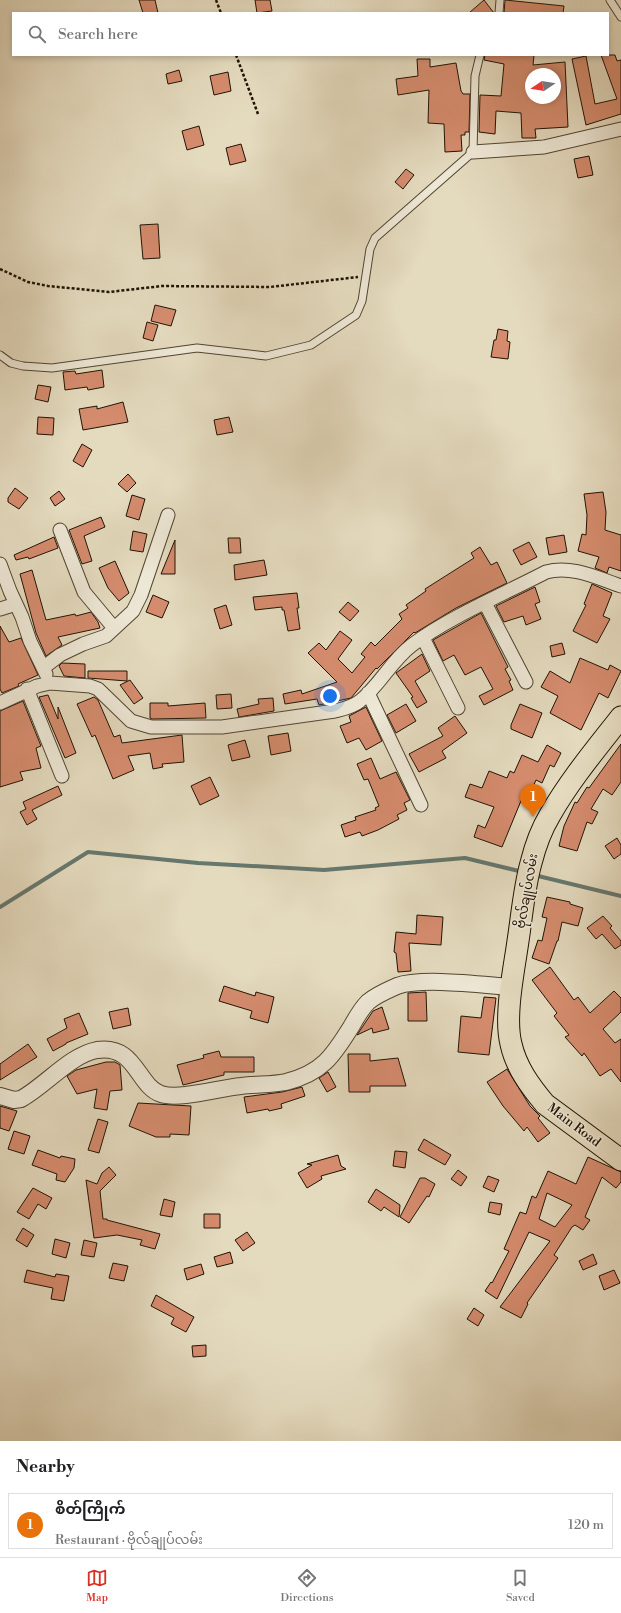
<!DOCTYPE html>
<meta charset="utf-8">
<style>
:root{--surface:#fff;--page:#f2f2f2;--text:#202124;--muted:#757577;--line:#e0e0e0;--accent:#d93025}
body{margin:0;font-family:"Libre Bodoni","Noto Sans Myanmar",serif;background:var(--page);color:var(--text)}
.compass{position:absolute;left:525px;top:68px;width:36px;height:36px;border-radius:50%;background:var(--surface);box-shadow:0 2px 6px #0003;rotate:258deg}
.you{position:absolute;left:330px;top:696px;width:14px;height:14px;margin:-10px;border:3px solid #fff;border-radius:50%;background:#1a73e8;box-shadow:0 0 0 6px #1a73e833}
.badge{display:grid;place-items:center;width:26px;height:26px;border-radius:50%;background:var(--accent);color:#fff;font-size:13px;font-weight:700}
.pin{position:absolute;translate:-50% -33px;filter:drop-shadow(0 1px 2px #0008)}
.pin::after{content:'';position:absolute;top:21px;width:14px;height:12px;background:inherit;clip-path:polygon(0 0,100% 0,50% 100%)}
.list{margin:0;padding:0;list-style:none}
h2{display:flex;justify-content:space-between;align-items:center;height:52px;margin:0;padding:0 16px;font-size:17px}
h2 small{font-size:13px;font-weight:400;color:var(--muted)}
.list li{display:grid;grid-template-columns:26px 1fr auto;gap:12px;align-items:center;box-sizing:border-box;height:56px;margin:0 8px 8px;padding:0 8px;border:1px solid var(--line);border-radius:0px}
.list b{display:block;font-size:15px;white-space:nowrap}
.list p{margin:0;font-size:13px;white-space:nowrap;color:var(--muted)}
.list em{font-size:13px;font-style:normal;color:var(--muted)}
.icon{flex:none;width:22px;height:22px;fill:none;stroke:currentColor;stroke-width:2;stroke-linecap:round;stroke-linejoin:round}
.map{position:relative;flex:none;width:621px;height:1441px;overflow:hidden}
.search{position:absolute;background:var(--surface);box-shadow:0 2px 6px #0003;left:12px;right:12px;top:12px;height:44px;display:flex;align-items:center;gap:10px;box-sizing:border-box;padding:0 14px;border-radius:0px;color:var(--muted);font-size:15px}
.sheet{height:116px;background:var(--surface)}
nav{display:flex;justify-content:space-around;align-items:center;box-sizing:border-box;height:56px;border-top:1px solid var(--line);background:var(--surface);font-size:11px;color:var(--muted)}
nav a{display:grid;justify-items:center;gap:2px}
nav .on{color:var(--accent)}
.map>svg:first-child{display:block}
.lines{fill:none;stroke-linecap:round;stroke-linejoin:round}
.stream{stroke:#66776d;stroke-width:4}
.building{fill:#d58c6e;stroke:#201304;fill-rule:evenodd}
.service-casing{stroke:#514532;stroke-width:9}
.minor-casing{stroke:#514532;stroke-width:15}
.tertiary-casing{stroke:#514532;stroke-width:18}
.primary-casing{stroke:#201304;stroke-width:23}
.path{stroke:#201304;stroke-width:2.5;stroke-dasharray:3 2;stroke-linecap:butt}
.service{stroke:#ede7d5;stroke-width:7}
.minor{stroke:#ede7d5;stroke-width:13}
.tertiary{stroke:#ede7d5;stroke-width:16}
.primary{stroke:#e4dabe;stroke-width:21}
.labels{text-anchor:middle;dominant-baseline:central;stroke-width:3;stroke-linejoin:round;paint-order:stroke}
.street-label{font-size:13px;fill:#201304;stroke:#ede7d5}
</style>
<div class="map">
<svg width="621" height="1441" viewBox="0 0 621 1441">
<rect width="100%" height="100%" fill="#e4dabe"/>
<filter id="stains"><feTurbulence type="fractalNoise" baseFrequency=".005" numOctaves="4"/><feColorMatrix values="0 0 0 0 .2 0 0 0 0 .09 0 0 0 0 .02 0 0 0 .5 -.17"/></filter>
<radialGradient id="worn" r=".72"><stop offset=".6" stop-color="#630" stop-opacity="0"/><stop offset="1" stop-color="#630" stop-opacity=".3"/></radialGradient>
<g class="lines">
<path class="stream" d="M534,875L621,896
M0,907L88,852L198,863L324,870L465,858L523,872"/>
</g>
<path class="building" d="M139,0H155L158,13H143Z
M255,0H270L272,11L257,13Z
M484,0L494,13H469Z
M505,0L564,6L563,13H504Z
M485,55H534L533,65L565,62L568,127L535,129L536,138H522L521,113L496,111L495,134L479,132L480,95L501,96L504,64L484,60ZM531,74H555V98H531Z
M601,55H615L617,61L621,60V114L586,125L572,59L586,56L595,104L617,99Z
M417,59H430V67L456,63L461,91L463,94H470L469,132H465V135H461L462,151L445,152L444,124L428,123L429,90L398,95L396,79L418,76Z
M179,70L182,81L168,84L166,74Z
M228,72L231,91L214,95L210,76Z
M199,126L204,145L187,150L182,131Z
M241,144L246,161L230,165L226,148Z
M589,156L593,175L578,178L574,159Z
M406,169L414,175L403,189L395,182Z
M158,224L160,258L143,259L140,225Z
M155,305L176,310L171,326L151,321Z
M147,322L158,325L153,341L143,338Z
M498,329L508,331L507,341L510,342L508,359L491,357L494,340H496Z
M102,370L104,387L88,390L87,387L65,390L63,372L75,371L76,374Z
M38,385L51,387L48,402L35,399Z
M123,402L128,422L83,430L79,409L97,406V409Z
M38,417L54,418L53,435L37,434Z
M229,417L233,432L217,435L214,420Z
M82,444L92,450L83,467L73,461Z
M128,474L136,483L127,492L118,484Z
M15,488L28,498L19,509L8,502V498Z
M59,491L65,499L55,506L50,498Z
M603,492L606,512L605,530L621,535V571L609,567L607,573L595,568L599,557L578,551L582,534L586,535L587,515L584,494Z
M132,495L145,499L139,520L126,516Z
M101,517L105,527L84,536L92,561L82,564L69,530Z
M133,531L147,534L143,552L130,550Z
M564,535L567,552L549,555L546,538Z
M54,537L58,548L29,559L28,557L16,560L14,555Z
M228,538H240L241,553H229Z
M175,540V574H161Z
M529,542L537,557L521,565L513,550Z
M480,547L491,565L497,562L507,583L456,608L415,633L414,632L377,669L376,668L351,698L319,705L317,699L285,704L283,694L301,690L302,694L337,682L308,653L319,643L326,650L340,631L352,640L338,659L352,673L365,657L361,654L371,642L375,646L402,619L399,614L408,608L406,605L426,591L425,589L474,558L471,553Z
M264,560L267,575L235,580L234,565Z
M115,561L129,593L119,601L108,588L99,568Z
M32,570L46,620L75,614L76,616L91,612L98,622L100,628L58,637L62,645L46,656L36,633L20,574Z
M592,584L612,593L603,616L610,619L597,643L573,631L586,605L584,604Z
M535,587L540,602L535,604L541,619L526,625L523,616L504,622L496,606Z
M297,593L299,608H297L300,629L288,631L284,610H282V607L255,610L253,597Z
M153,595L169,602L162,618L146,612Z
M348,602L359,611L350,621L339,612Z
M226,605L232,625L220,629L214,609Z
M481,613L508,667L505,669L511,680L509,681L513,690L484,705L479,696L493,689L481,667L465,675L454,655L443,661L433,640Z
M0,626L9,642L21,638L38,675L18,684L19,686L2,693L0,689Z
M562,643L565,654L552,657L550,646Z
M422,654L430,671L415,681L427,702L417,708L411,698L413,697L396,673Z
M580,658L608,670L610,665L621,671L608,698L599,693L581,730L550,713L558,696L541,687L550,671L570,683Z
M62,663L85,664V678L64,676L59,666Z
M88,671H127V681L88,678Z
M130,680L143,698L134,704L120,685Z
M231,694L232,708L217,709L216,695Z
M48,695L58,719V707L76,753L65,758L39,697Z
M94,697L98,700L114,737L120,735L122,743L182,735L184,762L162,764L163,767L153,769L150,753L128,756L134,770L113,779L95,735L92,737L77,704Z
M273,698L274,711L239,717L237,709L259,704L258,699Z
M23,701L41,746L36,748L41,768L20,772L23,780L0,787V711Z
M150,703H168V706L205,703L206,718L152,719L150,718Z
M406,704L416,721L396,733L387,715Z
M520,704L542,713L532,738L511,729V725Z
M366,707L382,741L366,750L359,738L347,743L340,726L351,722L349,716Z
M455,716L467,733L442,751L446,758L419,772L409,754L443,736L438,728Z
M288,733L291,751L271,755L268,736Z
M245,740L250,757L232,761L228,745Z
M621,744V782L612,795L603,789L591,809L598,812L592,824L587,822L577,851L559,846L564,826L575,802L577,803L587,787L589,788Z
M547,745L561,753L554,767L550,765L542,783L536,780L528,798L523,796L502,847L474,837L478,825L485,828L494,807L465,797L470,784L482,788L489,771L507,778L510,771L514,773L522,755L538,762Z
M371,758L380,779L396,772L410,800L404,803L407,810L397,815L399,819L378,830L362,836L360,832L345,837L341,825L356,820L355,817L376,810L375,808L379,806L368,779L364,780L357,764Z
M210,777L219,796L200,805L191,786Z
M58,786L62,795L32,810L37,819L27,825L20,812L26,809L23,802Z
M617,838L621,845V854L614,859L605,846Z
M547,897L570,902V904L583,908L578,926L562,922L558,941H557L549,964L532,958L538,940L542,941L547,918L542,917Z
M417,915L443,917L441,945L409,943L411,971L398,972L396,953L394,952L396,932L416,934Z
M603,916L612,926L610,928L621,941V945L615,949L602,934L596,939L587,928Z
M550,967L574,1000L578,997L590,1013L614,991L621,998V1012L603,1029L615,1043L621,1039V1082L611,1069L600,1076L584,1053L582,1056L565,1037L569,1035L554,1016L557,1013L532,980Z
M224,986L255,996L256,992L274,997L268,1023L250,1018L252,1011L219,1001Z
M426,992L427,1021H408V993Z
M484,997L496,998L489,1055L458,1052L461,1016L481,1018Z
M382,1007L389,1029L373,1033L372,1028L357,1035L373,1011Z
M128,1008L131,1025L113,1029L109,1012Z
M79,1013L88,1034L66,1043V1044L53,1051L47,1039L67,1028L64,1019Z
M28,1044L37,1057L0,1080V1064Z
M219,1051L221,1057H254V1072H224V1075L183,1085L177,1065L204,1058L203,1055Z
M348,1054H370V1061L398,1058L406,1086H370V1092H349Z
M106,1062H115L120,1065L122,1090L110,1091L107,1110L94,1108L97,1089L77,1094L67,1076L76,1070Z
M507,1069L530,1106L540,1116L538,1118L550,1133L538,1142L527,1127L524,1131L503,1106L487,1082Z
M328,1072L336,1087L327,1092L319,1078Z
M302,1087L305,1096L281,1104L282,1108L269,1111L268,1109L247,1113L244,1097L282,1092Z
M138,1103L191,1106L189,1135L170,1134V1137H156L129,1126Z
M0,1106L17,1111L9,1131L0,1128Z
M98,1119L108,1122L99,1153L88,1150Z
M14,1131L30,1136L24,1154L8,1149Z
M424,1139L451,1155L445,1165L418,1150Z
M38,1150L60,1158L61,1156L75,1159L74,1168L65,1182L56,1180L57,1174L32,1165Z
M395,1151L407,1152L405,1168L393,1166Z
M338,1155L341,1166L346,1169L321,1176L322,1179L307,1188L298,1173L312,1165L307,1164Z
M588,1157L621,1172V1182L616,1188L602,1177L585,1217L590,1220L583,1230L575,1225L572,1227L554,1255L558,1258L527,1303L528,1304L521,1318L500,1307L550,1241L529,1232L497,1299L485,1291L491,1282L492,1283L509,1251L504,1249L520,1212L526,1214L532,1196L536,1198L548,1171L576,1184ZM547,1193L572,1205L555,1227L539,1219Z
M109,1167L116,1175L100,1191L103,1219H107V1220L160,1234L155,1249L140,1245L142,1240L117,1235L94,1238L86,1180L97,1184L102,1173Z
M458,1170L467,1177L461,1186L451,1179Z
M488,1176L499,1180L494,1192L483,1187Z
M420,1178H425L435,1184L429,1197L427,1196L409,1223L400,1217Z
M33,1188L52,1198L46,1209L38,1204L29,1219L17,1212Z
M376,1189L400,1205L399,1217L384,1207L381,1211L368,1202Z
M164,1199L175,1202L172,1217L160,1215Z
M490,1202L502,1204L500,1215L488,1212Z
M204,1214H220V1228H204Z
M23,1228L34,1235L27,1247L16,1240Z
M247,1232L255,1243L243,1251L235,1240Z
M55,1239L70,1243L66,1258L52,1254Z
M84,1240L97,1243L94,1257L81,1255Z
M230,1252L233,1263L217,1267L214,1257Z
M593,1254L597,1264L583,1270L579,1261Z
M113,1263L128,1266L124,1281L109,1278Z
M201,1264L204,1274L187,1280L184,1269Z
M27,1270L55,1277L56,1274L69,1276L64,1301L51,1299L53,1288L24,1282Z
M614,1270L620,1283L604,1290L599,1276Z
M156,1295L194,1317L186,1332L171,1324L174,1318L151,1306Z
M474,1308L484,1315L478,1326L467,1319Z
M206,1345V1356L193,1357L192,1346Z"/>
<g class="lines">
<g class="service-casing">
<path id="service" d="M610,0L621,17
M499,13L500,0
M0,355L11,363L23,366L52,368L197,348L266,356L311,345L356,315L362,301L370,249L375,238L473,152L475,76L480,55"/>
</g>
<g class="minor-casing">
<path id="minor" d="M473,152L544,147L621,129
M60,530L84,592L114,628
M0,564L10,591L22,617L30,641L46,674
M485,603L526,682
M0,609L16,604
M423,638L458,708
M43,668L60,655L83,644L106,636L133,611L141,595L168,515
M27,689L62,776
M368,693L421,805
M0,703L37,686L50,683L90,686L98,689L131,721L151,727H222L335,711C343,709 353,707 360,701C380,685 391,661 412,645C449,617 504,594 546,572C572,565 597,578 621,586"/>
</g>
<g class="tertiary-casing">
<path id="tertiary" d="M0,1096L14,1100L21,1099C45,1086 70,1055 97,1050C136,1044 137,1086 161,1094C180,1100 219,1088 241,1086C256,1084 272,1085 286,1082C322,1073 333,1056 351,1027C356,1018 361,1009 368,1002C376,995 388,990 397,986C422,977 483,985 512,987"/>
</g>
<g class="primary-casing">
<path id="primary" d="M621,717C596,749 570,780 550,815C541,830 535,847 531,863C524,888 522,915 518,941C514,970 504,1016 511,1044C516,1067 530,1086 545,1104L621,1160"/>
</g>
<path class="path" d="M216,0L221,13
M236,55L258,114
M0,269L28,282L48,286L109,292L162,286L270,287L358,277"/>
<use href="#service" class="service"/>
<use href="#minor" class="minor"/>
<use href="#tertiary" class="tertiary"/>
<use href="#primary" class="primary"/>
</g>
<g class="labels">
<g class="street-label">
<text transform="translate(527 891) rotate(-80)">ဗိုလ်‌ချုပ်‌လမ်း</text>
<text transform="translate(574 1125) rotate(37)">Main Road</text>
</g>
</g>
<rect width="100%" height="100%" filter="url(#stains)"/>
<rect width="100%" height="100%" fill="url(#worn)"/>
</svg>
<svg class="compass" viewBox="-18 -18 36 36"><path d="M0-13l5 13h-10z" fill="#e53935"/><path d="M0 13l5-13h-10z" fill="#757577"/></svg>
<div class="you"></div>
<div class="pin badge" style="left:533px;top:817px;background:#e8710a">1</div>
<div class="search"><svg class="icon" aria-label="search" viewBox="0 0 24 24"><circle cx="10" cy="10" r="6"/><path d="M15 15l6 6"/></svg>Search here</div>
</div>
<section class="sheet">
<h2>Nearby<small></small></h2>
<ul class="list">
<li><span class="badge" style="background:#e8710a">1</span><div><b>စိတ်ကြိုက်</b><p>Restaurant · ဗိုလ်‌ချုပ်‌လမ်း</p></div><em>120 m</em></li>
</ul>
</section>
<nav>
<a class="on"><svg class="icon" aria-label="map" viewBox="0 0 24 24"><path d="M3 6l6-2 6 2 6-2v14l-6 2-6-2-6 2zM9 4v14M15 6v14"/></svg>Map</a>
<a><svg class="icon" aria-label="directions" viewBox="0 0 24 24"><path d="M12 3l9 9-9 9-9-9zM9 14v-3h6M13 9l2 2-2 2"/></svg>Directions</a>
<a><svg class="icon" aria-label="saved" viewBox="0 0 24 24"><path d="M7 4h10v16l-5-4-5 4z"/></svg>Saved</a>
</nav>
